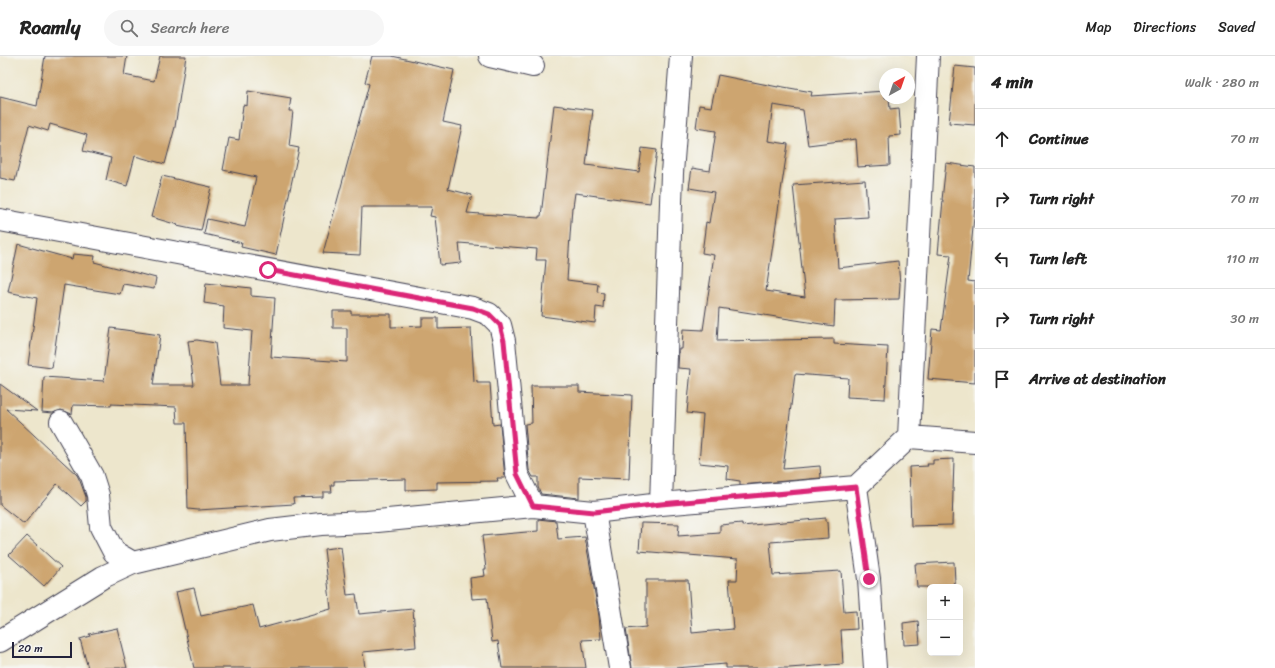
<!DOCTYPE html>
<meta charset="utf-8">
<style>
:root{--surface:#fff;--page:#f6f6f6;--text:#222;--muted:#767676;--line:#e0e0e0}
body{margin:0;font-family:Sriracha,sans-serif;background:var(--page);color:var(--text)}
.controls{position:absolute;right:12px;bottom:12px;display:grid;overflow:hidden;border-radius:6px;box-shadow:0 4px 16px #0002}
.controls button{width:36px;height:36px;display:grid;place-items:center;padding:0;border:0;border-bottom:1px solid var(--line);background:var(--surface);color:var(--text);font:20px sans-serif}
.compass{position:absolute;left:879px;top:12px;width:36px;height:36px;border-radius:50%;background:var(--surface);box-shadow:0 4px 16px #0002;rotate:40deg}
.scale{position:absolute;left:12px;bottom:10px;width:60px;box-sizing:border-box;padding-left:4px;border:2px solid #22223b;border-top:0;font-size:11px;line-height:14px;white-space:nowrap;color:#22223b;-webkit-text-stroke:3px #f6f6f2;paint-order:stroke}
.stop{position:absolute;width:12px;height:12px;margin:-9px;border:3px solid #db2777;border-radius:50%;background:#fff}
.stop.end{background:#db2777;border-color:#fff;box-shadow:0 1px 4px #0008}
.list{margin:0;padding:0;list-style:none}
h2{display:flex;justify-content:space-between;align-items:center;height:52px;margin:0;padding:0 16px;font-size:17px}
h2 small{font-size:13px;font-weight:400;color:var(--muted)}
.list li{display:grid;grid-template-columns:26px 1fr auto;gap:12px;align-items:center;box-sizing:border-box;height:60px;padding:0 16px;border-top:1px solid var(--line)}
.list b{display:block;font-size:15px;white-space:nowrap}
.list em{font-size:13px;font-style:normal;color:var(--muted)}
.icon{flex:none;width:22px;height:22px;fill:none;stroke:currentColor;stroke-width:2;stroke-linecap:round;stroke-linejoin:round}
.map{position:relative;flex:none;width:975px;height:612px;overflow:hidden}
header{display:flex;align-items:center;gap:24px;box-sizing:border-box;height:56px;padding:0 20px;background:var(--surface);border-bottom:1px solid var(--line)}
header strong{font-size:19px}
nav{display:flex;gap:22px;margin-inline-start:auto;font-size:14px}
.search{width:280px;height:36px;background:var(--page);display:flex;align-items:center;gap:10px;box-sizing:border-box;padding:0 14px;border-radius:22px;color:var(--muted);font-size:15px}
main{display:flex}
aside{flex:1;background:var(--surface)}
.map>svg:first-child{display:block}
.building{fill:#cda570}
.lines{fill:none;stroke-linecap:round;stroke-linejoin:round}
.street-casing{stroke:#403f51;stroke-width:24}
.street{stroke:#fff;stroke-width:22}
.route{stroke:#db2777;stroke-width:5}
</style>
<header>
<strong>Roamly</strong>
<div class="search"><svg class="icon" aria-label="search" viewBox="0 0 24 24"><circle cx="10" cy="10" r="6"/><path d="M15 15l6 6"/></svg>Search here</div>
<nav><a>Map</a><a>Directions</a><a>Saved</a></nav>
</header>
<main>
<div class="map">
<svg width="975" height="612" viewBox="0 0 975 612">
<rect width="100%" height="100%" fill="#f6f6f2"/>
<filter id="ink" filterUnits="userSpaceOnUse"><feTurbulence type="fractalNoise" baseFrequency=".025" numOctaves="2"/><feDisplacementMap in="SourceGraphic" scale="8" xChannelSelector="R" yChannelSelector="G"/><feConvolveMatrix kernelMatrix="1 2 1 2 8 2 1 2 1" color-interpolation-filters="sRGB"/></filter>
<filter id="wash" filterUnits="userSpaceOnUse"><feTurbulence type="fractalNoise" baseFrequency=".012" numOctaves="4" result="noise"/><feDisplacementMap in="SourceGraphic" scale="16" xChannelSelector="R" yChannelSelector="G"/><feGaussianBlur stdDeviation="0.9" result="paint"/><feColorMatrix in="noise" values="0 0 0 0 0 0 0 0 0 0 0 0 0 0 0 0 0 1.4 0 .05"/><feComposite in="paint" operator="in"/></filter>
<g filter="url(#wash)">
<rect width="100%" height="100%" fill="#ede6cc"/>
<g id="blocks">
<path class="building" d="M45,0H127L124,19L154,25L160,0H186L175,71L165,108L135,100L127,130L106,124L111,102L83,95L87,79L50,68L48,75L29,69L15,125L0,122V41L37,50Z
M372,0H392L454,14L443,66L462,70L448,133L472,139L467,157L539,162V160H541L554,49L593,54L586,109L639,116L642,92L657,94L650,147L575,137L573,151H572L567,224L598,228L597,236L604,237L603,252L596,251L595,267L541,260L546,204H536L537,193L459,187L461,207L440,209L435,161L430,160L432,151H362L360,199L323,197L369,28L365,26Z
M955,10L975,12V69L949,67Z
M718,19L778,31V30L812,36L811,40L885,35V42H889L890,53L899,52L901,79L889,80L890,109L858,111L856,83L808,89L803,54L773,49L768,85L788,88L766,235L805,241L793,129L865,124L868,161L835,163L838,212L898,205L900,228L899,243L835,244L834,270L719,252L717,285L834,283V288L888,291L885,343L847,341L848,322L795,318L783,413L820,410L821,422L740,429V425L727,423L728,410L699,407L703,359L687,357L691,313L678,312L679,293H682L683,273L703,274L714,199L702,197L706,166L709,167L714,136L689,132L692,112L710,115L716,75L696,72L699,49L711,51Z
M248,35L291,42L289,55H293L289,90L299,92L276,199L241,191L242,187L204,178L207,163L245,171L256,121L223,114L229,82L239,84L243,49L247,50Z
M946,107L975,111V150L968,225L975,226V327L928,323L932,273L941,274L951,199L938,198L943,144H942Z
M162,120L211,131L201,175L177,170L178,169L151,161Z
M18,188L72,203L73,198L95,200L94,206L156,222L154,233L123,228L120,238L64,229L52,312L28,309L37,242L8,236Z
M206,227L251,232V240L275,242L271,301L347,306V272H333V255H351V258H391V271L422,270V262H438V273L471,272L474,326L477,325V327H490L493,369L500,368L505,422H497L498,425L437,426V433L406,434V423L334,425V429H331L332,436H323V441L293,442L294,448L198,454L188,453L186,367H177L176,351L111,348V350L73,349L72,358L61,354L53,357L42,356L44,321L104,325L111,272L160,279L153,329H194L188,285L197,284L215,287L220,329H248L252,275L223,272L224,250L204,247Z
M0,328L37,355L6,353L77,419L80,425L86,441V445L81,450L57,428L24,468L0,449Z
M531,330H579V336L632,339L629,423L579,421V442L541,438L538,431V421H533L529,414L525,368L532,367Z
M954,403L952,469L911,470L909,411L928,410L927,408H933V404Z
M826,462V466H827L828,482L770,486L773,519L841,515L844,556L856,555L857,573L841,574L843,608L789,612H726V608L675,612H632L626,573L646,571V524H688L692,577L733,573L729,524H737L738,503L639,495L641,467L679,468L678,480L720,477V469L742,467V470Z
M538,463L556,465L558,483L585,481L599,560L601,583L582,584L586,612H502L498,585L492,586L487,542L472,543L470,522L485,520L484,513H486L482,480L538,475Z
M27,480L61,511L44,530L9,499Z
M341,491L347,539L356,538L359,558L413,553L416,591L363,596L365,612H194L176,536L194,532L201,560L253,549L259,573L331,553L324,493Z
M954,506L955,526L953,527V531H917L915,508Z
M918,565L920,588L904,589L903,567Z
M117,572L127,612H88L80,583L90,580L89,578Z"/>
</g>
</g>
<g filter="url(#ink)">
<use href="#blocks" fill-opacity="0" stroke="#403f51" stroke-width="1"/>
<g class="lines">
<g class="street-casing">
<path id="street" d="M490,0L533,10
M0,164L473,252L489,258L500,269L504,285L517,418L533,450
M61,366L92,420L98,439L101,471L114,496L133,507
M909,381L928,0
M856,431L869,523L875,612
M661,448L672,117L681,0
M594,456L620,612
M0,585L103,521L133,507L270,474L321,468L367,466L533,450L594,456L661,448L856,431L909,381L975,386"/>
</g>
<use href="#street" class="street"/>
</g>
</g>
<g class="lines" filter="url(#ink)">
<path class="route" d="M268,214L473,252L489,258L500,269L504,285L517,418L533,450L594,456L661,448L856,431L869,523"/>
</g>
</svg>
<div class="controls">
<button>+</button>
<button>−</button>
</div>
<svg class="compass" viewBox="-18 -18 36 36"><path d="M0-13l5 13h-10z" fill="#e53935"/><path d="M0 13l5-13h-10z" fill="#767676"/></svg>
<div class="scale">20 m</div>
<div class="stop" style="left:268px;top:214px"></div>
<div class="stop end" style="left:869px;top:523px"></div>
</div>
<aside>
<h2>4 min<small>Walk · 280 m</small></h2>
<ul class="list">
<li><svg class="icon" aria-label="ahead" viewBox="0 0 24 24"><path d="M12 20V5M6 11l6-6 6 6"/></svg><div><b>Continue</b></div><em>70 m</em></li>
<li><svg class="icon" aria-label="right" viewBox="0 0 24 24"><path d="M7 20v-9h11M14 6l5 5-5 5"/></svg><div><b>Turn right</b></div><em>70 m</em></li>
<li><svg class="icon" aria-label="left" viewBox="0 0 24 24"><path d="M17 20v-9H6M10 6l-5 5 5 5"/></svg><div><b>Turn left</b></div><em>110 m</em></li>
<li><svg class="icon" aria-label="right" viewBox="0 0 24 24"><path d="M7 20v-9h11M14 6l5 5-5 5"/></svg><div><b>Turn right</b></div><em>30 m</em></li>
<li><svg class="icon" aria-label="arrive" viewBox="0 0 24 24"><path d="M6 21V4h12l-3 4 3 4H6"/></svg><div><b>Arrive at destination</b></div></li>
</ul>
</aside>
</main>
